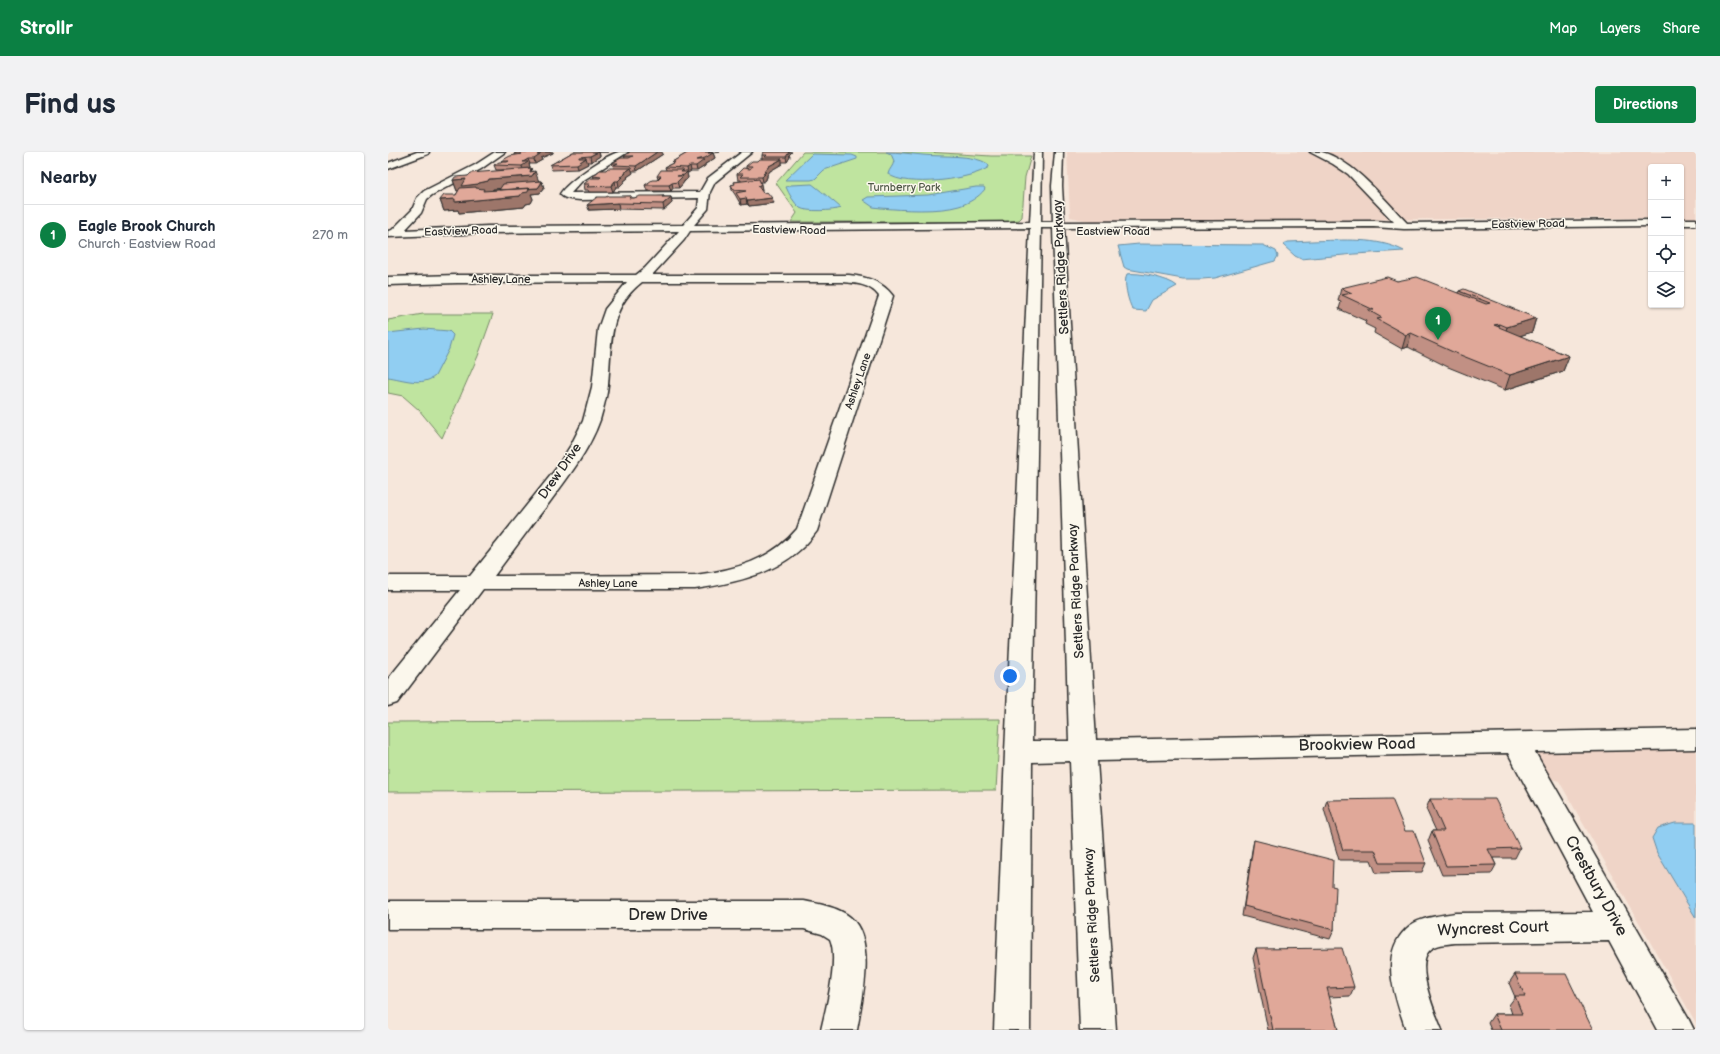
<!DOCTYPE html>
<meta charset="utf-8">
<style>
:root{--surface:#fff;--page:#f2f2f3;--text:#1f2937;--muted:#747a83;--line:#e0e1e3;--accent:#0b8043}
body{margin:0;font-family:"Balsamiq Sans",sans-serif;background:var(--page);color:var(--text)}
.controls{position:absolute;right:12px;top:12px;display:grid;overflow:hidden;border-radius:4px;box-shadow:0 1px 3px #0004}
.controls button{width:36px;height:36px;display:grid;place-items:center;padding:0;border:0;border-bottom:1px solid var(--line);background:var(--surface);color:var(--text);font:20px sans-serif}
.you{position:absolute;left:622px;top:524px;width:14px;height:14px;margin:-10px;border:3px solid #fff;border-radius:50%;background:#1a73e8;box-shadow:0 0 0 6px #1a73e833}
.badge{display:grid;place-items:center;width:26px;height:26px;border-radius:50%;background:var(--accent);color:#fff;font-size:13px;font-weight:700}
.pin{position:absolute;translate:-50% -33px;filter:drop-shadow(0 1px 2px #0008)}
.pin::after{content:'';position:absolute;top:21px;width:14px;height:12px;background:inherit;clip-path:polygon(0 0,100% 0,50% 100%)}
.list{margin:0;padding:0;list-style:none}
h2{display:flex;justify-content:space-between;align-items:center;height:52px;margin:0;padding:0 16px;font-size:17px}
h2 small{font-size:13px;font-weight:400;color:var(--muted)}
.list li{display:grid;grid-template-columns:26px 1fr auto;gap:12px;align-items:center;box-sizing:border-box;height:60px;padding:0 16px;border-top:1px solid var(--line)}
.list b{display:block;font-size:15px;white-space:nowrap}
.list p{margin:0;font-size:13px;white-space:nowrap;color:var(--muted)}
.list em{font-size:13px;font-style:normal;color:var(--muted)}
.icon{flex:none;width:22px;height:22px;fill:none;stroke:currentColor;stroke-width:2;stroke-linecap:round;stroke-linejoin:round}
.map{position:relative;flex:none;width:1308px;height:878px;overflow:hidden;border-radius:4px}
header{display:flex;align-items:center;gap:24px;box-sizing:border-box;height:56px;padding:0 20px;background:var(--accent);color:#fff}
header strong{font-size:19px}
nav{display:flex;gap:22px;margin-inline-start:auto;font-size:14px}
.intro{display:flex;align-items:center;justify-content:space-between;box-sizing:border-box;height:96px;padding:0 24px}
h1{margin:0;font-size:28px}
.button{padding:10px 18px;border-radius:4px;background:var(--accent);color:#fff;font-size:14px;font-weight:700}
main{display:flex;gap:24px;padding:0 24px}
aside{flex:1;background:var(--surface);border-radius:4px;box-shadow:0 1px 3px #0004}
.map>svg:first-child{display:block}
.built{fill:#efd4c7}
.green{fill:#bfe49f;stroke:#758865}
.water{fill:#91cef2;stroke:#688da2}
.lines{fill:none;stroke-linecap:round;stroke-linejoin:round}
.minor-casing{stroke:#2b2b2b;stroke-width:3}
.minor{fill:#fbf7ec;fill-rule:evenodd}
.wall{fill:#c19084;stroke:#2b2b2b;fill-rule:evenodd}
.shaded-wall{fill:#9d766b;stroke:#2b2b2b}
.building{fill:#e0a899;stroke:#2b2b2b}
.labels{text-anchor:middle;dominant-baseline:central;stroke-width:3;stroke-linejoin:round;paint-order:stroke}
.far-park-label{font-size:11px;fill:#505948;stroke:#fbf7ec}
.far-street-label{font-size:11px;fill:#2b2b2b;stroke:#fbf7ec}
.street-label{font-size:13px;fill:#2b2b2b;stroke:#fbf7ec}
.near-street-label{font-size:16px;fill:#2b2b2b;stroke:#fbf7ec}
</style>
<header>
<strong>Strollr</strong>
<nav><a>Map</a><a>Layers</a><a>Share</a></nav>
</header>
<div class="intro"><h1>Find us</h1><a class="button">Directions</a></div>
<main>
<aside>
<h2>Nearby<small></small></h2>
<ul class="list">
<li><span class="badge">1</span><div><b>Eagle Brook Church</b><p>Church · Eastview Road</p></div><em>270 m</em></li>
</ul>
</aside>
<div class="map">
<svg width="1308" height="878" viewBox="0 0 1308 878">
<rect width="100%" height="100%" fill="#f6e7db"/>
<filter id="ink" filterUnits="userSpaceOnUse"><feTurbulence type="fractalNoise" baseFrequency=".025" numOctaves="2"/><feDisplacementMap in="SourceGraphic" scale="8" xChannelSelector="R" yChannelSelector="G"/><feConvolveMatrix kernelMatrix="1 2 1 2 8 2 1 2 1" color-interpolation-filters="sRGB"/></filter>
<g filter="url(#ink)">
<path class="built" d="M679,0H1308V66H1293V15H1263V66L701,69L682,65Z
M1308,587V871L1171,629L1146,622L1128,590Z"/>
<path class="green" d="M415,0H539L603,4H643L637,25L634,65L631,68L617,70H403L409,61L388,31Z
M35,162H105L90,204L54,286L31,258L15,244L0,241V168Z
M612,567L608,638L0,640V570Z"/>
<path class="water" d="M498,0C511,0 523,2 535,3C554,5 585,2 600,12L601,15C583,28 517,36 500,22C501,17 505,15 506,9L503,2Z
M424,2L464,3L469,5V7L436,18L427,27L423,28H397Z
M424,32C426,33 451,54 453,56C446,59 418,60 412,56C406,51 401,42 398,35L403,33Z
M588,35H596L597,37C591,45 581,51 571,54C551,60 514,58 493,56L485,55L475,48L480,45L540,43Z
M924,89C954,88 990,85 1016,99L967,102L913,107L907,104L895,93L900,90Z
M751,92L875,93L888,99L890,104L887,109L827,126L814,127H795L739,117L736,115L730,94Z
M739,122C750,120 780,126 789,134L764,148L758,159L745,158C740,151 735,128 739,122Z
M36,177L61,179L65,183L61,197L47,224C34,235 15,227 0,225V181Z
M1287,671H1308V766L1269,701L1264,686L1270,676Z"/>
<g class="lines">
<g class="minor-casing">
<path id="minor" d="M29,0H41L40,2L0,17V11Z
M107,0H117L93,17L44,43L39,47L33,61L17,78L100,74L295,73L310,56L311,46L192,48C185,47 177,48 172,42C178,31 219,2 231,0C234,0 237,0 240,0L194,29L183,41L312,40L320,26L354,0H364L327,30L322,40L320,57L306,73L642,70L646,0H654L653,70H665L664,34L667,0H675L674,34L676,70L986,69L1006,70L960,22L945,12L922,0C925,0 930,0 934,0C966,9 996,47 1019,71L1263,68V74L1016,77L986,75L676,76L708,588L1308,577V597L1147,600L1300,866L1306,878H1269L1221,789L1067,791C1059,792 1047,792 1041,799C1027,814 1047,861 1054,878H1018C1008,847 990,804 1018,777C1030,765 1051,764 1067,761L1205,760L1120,601L709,609L728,878H692L682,609L644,610L642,878H606L617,600L642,76L302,79L296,88L264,123H461C479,125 494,129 505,144L429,379C401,419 353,430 307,437H95L9,551L0,554V527L72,438H0V424H82L167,318L183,293L195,269L204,235L210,177L217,157L239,130L69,131L0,133V125L69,123H248L257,116L291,79L100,81L0,85V79L4,78L24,58L29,46L36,39L87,13ZM653,76H665L681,589H644ZM254,130H454C468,131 482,132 491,144L409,377C382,409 347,418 307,423L106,424C124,400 142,375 161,351C180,325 201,299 212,268C215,257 219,244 220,233C224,193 219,157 254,130Z
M1293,67H1308V73H1293Z
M0,749H416C431,752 450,755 462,765C489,787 474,849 469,878H433C438,856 451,808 442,787L434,782L416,777H0Z"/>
</g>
<use href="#minor" class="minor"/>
</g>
<path class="wall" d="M129,0H165V1L153,6L154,8L147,12H141L142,15L139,17L143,16L144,20L151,29H153V30H154L156,36L152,41L143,42L145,47L143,51L138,52L136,55L71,61L70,58L56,59L52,48L68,43L71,38L69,39L65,28L80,24L116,18H108L106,13L114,10L113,9L126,3V2ZM105,37H111V38H105Z
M185,0H220H211L212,4L203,10H199L200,12L190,17L164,18L162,13Z
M301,0H332L324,1H325L327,6L319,11L317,12V14L309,19H303L299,21L300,26L297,29H296V30L291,36H285L283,39H259L257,33L269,28L270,27L269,24L278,18L277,15L285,11L284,10Z
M376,0H404L401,3L402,5L399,10H394V12L382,19L379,23V25L378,27V28L375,30H372L374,38L373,39L386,51L361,54L359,52L353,53L349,46L348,44L344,38L343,33L347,32L346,30L353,29V28H350L349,22L358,16V14L374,7V3Z
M275,2L249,19H244L245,21L239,25L240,26L236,29V30L231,35H228L225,40H201L200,38H197L196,32L206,26L205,24L218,18L226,16L224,11L237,6L236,4Z
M243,44L244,46H246L276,44V45H283L284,51L276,58L231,57L201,58L218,45Z
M1009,129L1070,141L1071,139L1148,166L1144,180L1131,184L1181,204L1175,219L1117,238L1060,215L1020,195L1014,197L986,181L987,177L977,172L978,169L951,157L953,150L950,149L953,136Z
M1042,647L1132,696L1127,706H1105L1108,713L1103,722L1054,723L1040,689L1044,679H1048L1038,657Z
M939,648L1017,679L1038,711L1034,720L988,721L983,708H951L936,657Z
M866,688L944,734L946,778L942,787L854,764L864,698Z
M868,797L966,835L962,844L941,845L950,878H880L865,806Z
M1127,822L1205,878H1103L1100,871L1106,862H1124L1121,853L1127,845L1121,831Z"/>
<path class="shaded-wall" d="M154,0H165V1L153,6L154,8L147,12L146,7L149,3Z
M210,0H211L212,4L203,10L202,4Z
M269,0H274L275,2L249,19L248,14Z
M322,0H324V2L325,1L327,6L319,11L317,12V14L309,19L308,14V8Z
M399,0H404L401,3L402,5L399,10L398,5Z
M191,5L192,10L198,6L200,12L190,17L189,12Z
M140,7L142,12H141L142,15L135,19L134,14L135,10Z
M394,7V12L382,19L379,23V25L378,27V28L375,30L374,25L376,20L381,14Z
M302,14L303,19L300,21L299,16Z
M143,16L145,23L147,19L151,30L148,34L105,37L104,40L98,41L100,47L132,44L133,43L114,44V43H113L111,38L113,37V39L150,36L153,32L152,31L153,29V31L154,30L156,36L152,41L143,42L145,47L143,51L138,52L136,55L71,61L70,58L56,59L52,48L67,47L68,50L98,47L96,41L94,43H92V47L90,43L78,44L76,38L69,39L65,28L78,27L80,33L90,32L91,31L100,29L101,27L144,24L142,20Z
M243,16L245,21L239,25L240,26L236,29V30L231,35L230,29L232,25L236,21Z
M295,18L296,23L299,20L300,26L297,29H296V30L291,36L289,30L293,20Z
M227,29L228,35L225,40L223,34Z
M284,31L285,36L283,39L281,33Z
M373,32L374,38L371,40L370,34Z
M283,45L284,51L276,58L275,52Z
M358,46L359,52L353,53L352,47Z
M384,46L386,51L361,54L359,49Z
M230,51L231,57L201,58L199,53Z
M1148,166L1144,180L1115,189L1119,175Z
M1112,172L1107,185L1106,173Z
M1023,181L1020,195L1014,197L1018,183Z
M1181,204L1175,219L1117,238L1122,223Z"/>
<path class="building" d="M129,0H154L149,3H152L146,7H140L135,10H140L134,14L106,13L111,10H119L121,9H113L122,4L134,2H126Z
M185,0H210L202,4L191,5V6H198L189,12L162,13Z
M242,0H269L248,14L226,13L230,11H224L233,6H241L245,4H236Z
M301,0H322L320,1H325L317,6L308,8H316L308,14H302L299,16L277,15L287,10H284Z
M376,0H401L398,5H377L379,3H374Z
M372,7H394L381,14L376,20H378L375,22H377L374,25H352L355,22H349L355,16L362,17L364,14H358L364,9H370Z
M143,16L142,20L147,19L144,24L101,27L100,29L91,31L90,32L74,34L78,27L65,28L67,25L80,24L83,21Z
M220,16H243L236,21H238L236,23L232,25H234L230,29H227L223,34L199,35L202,32H196L203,26H212L213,25L205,24L212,18H218Z
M273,18H295L293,20H299L296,23L289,24H295L289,30L284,31L281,33H257L264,28H269L273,24H269Z
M371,27L373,32L370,34L375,41L379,40L384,46L359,49L358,46L352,47L348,41L358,39L346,38L343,33L347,32L346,30Z
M153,29L152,31L154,30L150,36L111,38L115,32Z
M88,35V36L96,37L95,39L141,36L140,40L134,41L132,44L67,50V47L52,48L56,43H68L72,36Z
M220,44H243L241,46H246L252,44H276L274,45H283L275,52L230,51L199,53L209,45H218Z
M999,125L1009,129L1029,125L1098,152L1102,151L1071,139L1076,137L1148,166L1119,175L1112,172L1106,173L1181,204L1122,223L1065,200L1023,181L1018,183L989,167L994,166L980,158H986L954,143L964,141L953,136Z
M1004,647L1017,679H1026L1038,711H992L987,698H955L939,648Z
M1042,647H1107L1132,696L1100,697L1108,713L1058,714L1044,679H1056Z
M866,688L945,708L944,734L948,735L946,778L856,754Z
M954,796L966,835L939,836L950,878H885L868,797Z
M1127,822H1178L1205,878H1113L1106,862H1134L1127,844H1137Z"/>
</g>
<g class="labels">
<g class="far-park-label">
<text x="516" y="35">Turnberry Park</text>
</g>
<g class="far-street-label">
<text transform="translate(1140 72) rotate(-1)">Eastview Road</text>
<text transform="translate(401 78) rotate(1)">Eastview Road</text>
<text transform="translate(73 79) rotate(-2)">Eastview Road</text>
<text x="725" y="79">Eastview Road</text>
<text x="113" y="127">Ashley Lane</text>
<text transform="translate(470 229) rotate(-71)">Ashley Lane</text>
<text x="220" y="431">Ashley Lane</text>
</g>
<g class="street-label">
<text transform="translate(673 115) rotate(-93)">Settlers Ridge Parkway</text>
<text transform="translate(172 319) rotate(-55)">Drew Drive</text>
<text transform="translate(688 439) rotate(-93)">Settlers Ridge Parkway</text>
<text transform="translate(704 763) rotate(-93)">Settlers Ridge Parkway</text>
</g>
<g class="near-street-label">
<text transform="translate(969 593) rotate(-1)">Brookview Road</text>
<text transform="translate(1208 734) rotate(61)">Crestbury Drive</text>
<text x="280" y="763">Drew Drive</text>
<text transform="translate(1105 777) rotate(-2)">Wyncrest Court</text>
</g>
</g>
</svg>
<div class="controls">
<button>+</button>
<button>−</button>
<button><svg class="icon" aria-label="locate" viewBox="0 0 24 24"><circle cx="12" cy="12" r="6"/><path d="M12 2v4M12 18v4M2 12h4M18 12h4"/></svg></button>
<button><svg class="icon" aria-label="layers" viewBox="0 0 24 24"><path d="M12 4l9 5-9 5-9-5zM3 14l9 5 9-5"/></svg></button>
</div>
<div class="you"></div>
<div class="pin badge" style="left:1050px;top:188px">1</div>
</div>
</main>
